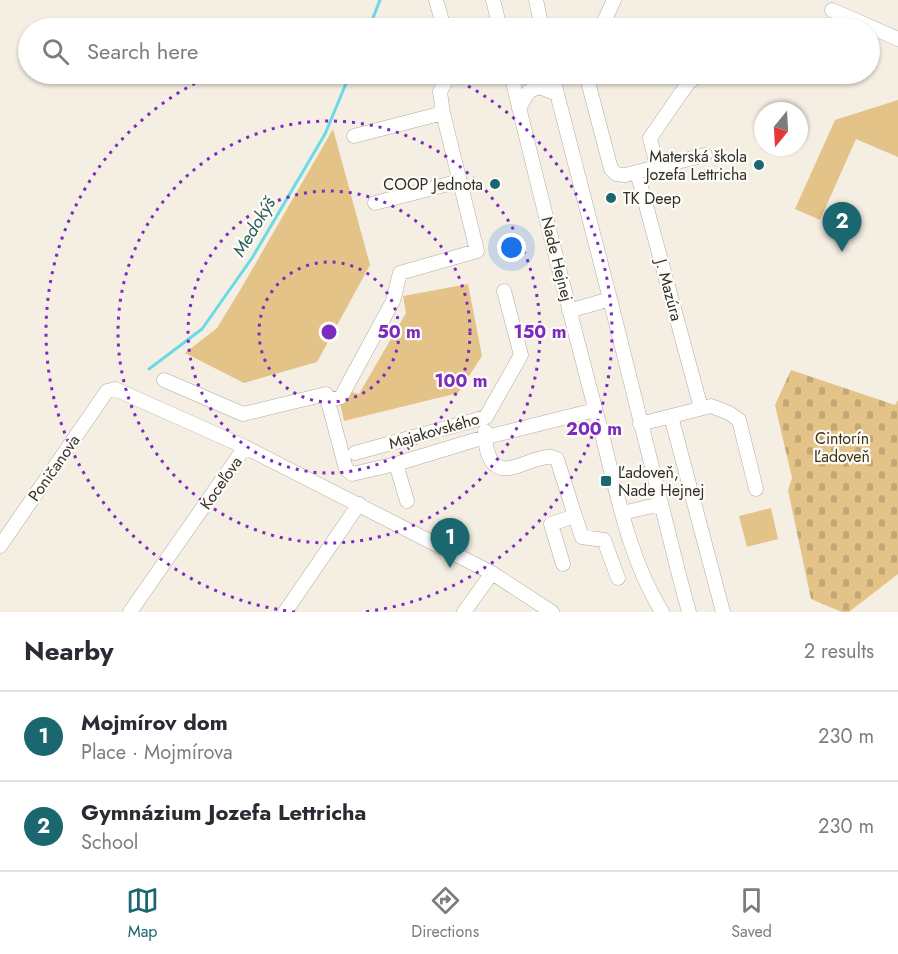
<!DOCTYPE html>
<meta charset="utf-8">
<style>
:root{--surface:#fff;--page:#f7f7f7;--text:#2b2b33;--muted:#7c7c81;--line:#e1e1e2;--accent:#1a676f}
body{margin:0;font-family:Jost,sans-serif;background:var(--page);color:var(--text)}
.compass{position:absolute;left:754px;top:102px;width:54px;height:54px;border-radius:50%;background:var(--surface);box-shadow:0 2px 4px #0004;rotate:198deg}
.you{position:absolute;left:512px;top:248px;width:21px;height:21px;margin:-15px;border:4px solid #fff;border-radius:50%;background:#1a73e8;box-shadow:0 0 0 9px #1a73e833}
.badge{display:grid;place-items:center;width:39px;height:39px;border-radius:50%;background:var(--accent);color:#fff;font-size:20px;font-weight:700}
.pin{position:absolute;translate:-50% -50px;filter:drop-shadow(0 2px 3px #0008)}
.pin::after{content:'';position:absolute;top:32px;width:21px;height:18px;background:inherit;clip-path:polygon(0 0,100% 0,50% 100%)}
.list{margin:0;padding:0;list-style:none}
h2{display:flex;justify-content:space-between;align-items:center;height:78px;margin:0;padding:0 24px;font-size:26px}
h2 small{font-size:20px;font-weight:400;color:var(--muted)}
.list li{display:grid;grid-template-columns:39px 1fr auto;gap:18px;align-items:center;box-sizing:border-box;height:90px;padding:0 24px;border-top:2px solid var(--line)}
.list b{display:block;font-size:22px;white-space:nowrap}
.list p{margin:0;font-size:20px;white-space:nowrap;color:var(--muted)}
.list em{font-size:20px;font-style:normal;color:var(--muted)}
.icon{flex:none;width:33px;height:33px;fill:none;stroke:currentColor;stroke-width:2;stroke-linecap:round;stroke-linejoin:round}
.map{position:relative;flex:none;width:898px;height:612px;overflow:hidden}
.search{position:absolute;background:var(--surface);box-shadow:0 2px 4px #0004;left:18px;right:18px;top:18px;height:66px;display:flex;align-items:center;gap:15px;box-sizing:border-box;padding:0 21px;border-radius:33px;color:var(--muted);font-size:22px}
.sheet{height:258px;background:var(--surface)}
nav{display:flex;justify-content:space-around;align-items:center;box-sizing:border-box;height:84px;border-top:2px solid var(--line);background:var(--surface);font-size:16px;color:var(--muted)}
nav a{display:grid;justify-items:center;gap:3px}
nav .on{color:var(--accent)}
.map>svg:first-child{display:block}
.green{fill:#e3c388}
.cemetery{fill:url(#cemetery-stones)}
.lines{fill:none;stroke-linecap:round;stroke-linejoin:round}
.stream{stroke:#6adae7;stroke-width:3}
.minor-casing{stroke:#b1aba0;stroke-width:15}
.minor{stroke:#fff;stroke-width:14}
.ring{fill:none;stroke:#7b2cbf;stroke-width:3;stroke-dasharray:3 6}
.poi-dot{fill:#1a676f;stroke:#fefcf7;stroke-width:2}
.labels{text-anchor:middle;dominant-baseline:central;stroke-width:4.5;stroke-linejoin:round;paint-order:stroke}
.poi-label{font-size:16px;fill:#312f2a;stroke:#fefcf7;text-anchor:end}
.street-label{font-size:16px;fill:#312f2a;stroke:#fefcf7}
.park-label{font-size:16px;fill:#433212;stroke:#fefcf7}
.water-label{font-size:18px;font-style:italic;fill:#295a60;stroke:#fefcf7}
.centre{fill:#7b2cbf;stroke:#fefcf7;stroke-width:3}
.ring-label{font-size:18px;text-anchor:middle;font-weight:bold;fill:#7b2cbf;stroke:#fefcf7;stroke-width:4.5;stroke-linejoin:round;paint-order:stroke}
</style>
<div class="map">
<svg width="898" height="612" viewBox="0 0 898 612">
<defs>
<pattern id="cemetery-stones" width="16" height="16" patternUnits="userSpaceOnUse" patternTransform="scale(1.5)"><rect width="16" height="16" fill="#e3c388"/><path d="M2 7V4a2 2 0 0 1 4 0v3zM10 15v-3a2 2 0 0 1 4 0v3z" fill="#c3a876"/></pattern>
</defs>
<rect width="100%" height="100%" fill="#f5eee2"/>
<path class="green" d="M898,100V157L856,139L820,220L795,209L835,120Z
M333,129L370,265L317,362L244,383L185,353L217,328L242,287Z
M468,284L482,356L458,393L344,421L340,403L348,391L359,394L406,313L403,296Z
M771,508L778,539L747,547L739,516Z"/>
<path class="cemetery" d="M791,370L895,405L898,400V574L849,612H842L811,599L788,490L792,478L775,405Z"/>
<g class="lines">
<path class="stream" d="M369,28L380,0
M149,369L202,329L252,258L325,134L350,74"/>
<g class="minor-casing">
<path id="minor" d="M436,0L444,28
M493,0L500,28
M536,0L542,28
M832,10L898,39
M601,28L614,0
M511,74C539,190 568,307 599,423C616,487 627,555 662,612
M552,74L610,299L680,579L689,612
M586,74L611,169L616,174L625,175L705,155
M519,108L529,91L540,87L557,94
M354,136L443,113
M657,166L650,138L688,83L691,81
M637,172L701,408
M375,203L460,181
M569,311L610,299
M164,380L243,414L326,394L346,469L352,474L396,464L475,440L595,410
M327,401L341,397L393,301L400,273L477,251L443,113L440,92L449,74
M671,416L723,612
M640,424L711,406L729,413L739,420L756,489
M485,431C484,438 486,443 487,450C496,486 526,458 548,457C551,456 554,458 557,459L575,516
M245,447L492,573L552,612
M355,453L486,417L521,355L504,291
M396,464L407,501
M622,513L661,504
M0,546L107,391L115,389L245,447L130,612
M563,564L551,524L575,516L582,537L604,540L618,578
M285,612L359,504
M464,612L492,573"/>
</g>
<use href="#minor" class="minor"/>
</g>
<g class="ring">
<circle cx="329" cy="332" r="70"/>
<circle cx="329" cy="332" r="141"/>
<circle cx="329" cy="332" r="211"/>
<path d="M295 612A282 282 0 0 1 214 74M444 74A282 282 0 0 1 363 612"/>
</g>
<g class="poi-dot">
<circle cx="759" cy="165" r="6"/>
<circle cx="495" cy="184" r="6"/>
<circle cx="611" cy="198" r="6"/>
<rect x="600" y="475" width="12" height="12" rx="3"/>
</g>
<g class="labels">
<g class="poi-label">
<text x="747" y="156">Materská škola<tspan x="747" dy="18">Jozefa Lettricha</tspan></text>
<text x="483" y="184">COOP Jednota</text>
<text x="623" y="198" text-anchor="start">TK Deep</text>
<text x="618" y="472" text-anchor="start">Ľadoveň,<tspan x="618" dy="18">Nade Hejnej</tspan></text>
</g>
<g class="street-label">
<text transform="translate(557 259) rotate(76)">Nade Hejnej</text>
<text transform="translate(669 290) rotate(75)">J. Mazúra</text>
<text transform="translate(434 431) rotate(-16)">Majakovského</text>
<text transform="translate(54 468) rotate(-55)">Poničanova</text>
<text transform="translate(221 483) rotate(-55)">Koceľova</text>
</g>
<g class="park-label">
<text x="842" y="438">Cintorín<tspan x="842" dy="18">Ľadoveň</tspan></text>
</g>
<g class="water-label">
<text transform="translate(254 227) rotate(-59)">Medokýš</text>
</g>
</g>
<circle cx="329" cy="332" r="9" class="centre"/>
<g class="ring-label">
<text x="399" y="338">50 m</text>
<text x="540" y="338">150 m</text>
<text x="461" y="387">100 m</text>
<text x="594" y="435">200 m</text>
</g>
</svg>
<svg class="compass" viewBox="-18 -18 36 36"><path d="M0-13l5 13h-10z" fill="#e53935"/><path d="M0 13l5-13h-10z" fill="#7c7c81"/></svg>
<div class="you"></div>
<div class="pin badge" style="left:450px;top:568px">1</div>
<div class="pin badge" style="left:842px;top:252px">2</div>
<div class="search"><svg class="icon" aria-label="search" viewBox="0 0 24 24"><circle cx="10" cy="10" r="6"/><path d="M15 15l6 6"/></svg>Search here</div>
</div>
<section class="sheet">
<h2>Nearby<small>2 results</small></h2>
<ul class="list">
<li><span class="badge">1</span><div><b>Mojmírov dom</b><p>Place · Mojmírova</p></div><em>230 m</em></li>
<li><span class="badge">2</span><div><b>Gymnázium Jozefa Lettricha</b><p>School</p></div><em>230 m</em></li>
</ul>
</section>
<nav>
<a class="on"><svg class="icon" aria-label="map" viewBox="0 0 24 24"><path d="M3 6l6-2 6 2 6-2v14l-6 2-6-2-6 2zM9 4v14M15 6v14"/></svg>Map</a>
<a><svg class="icon" aria-label="directions" viewBox="0 0 24 24"><path d="M12 3l9 9-9 9-9-9zM9 14v-3h6M13 9l2 2-2 2"/></svg>Directions</a>
<a><svg class="icon" aria-label="saved" viewBox="0 0 24 24"><path d="M7 4h10v16l-5-4-5 4z"/></svg>Saved</a>
</nav>
